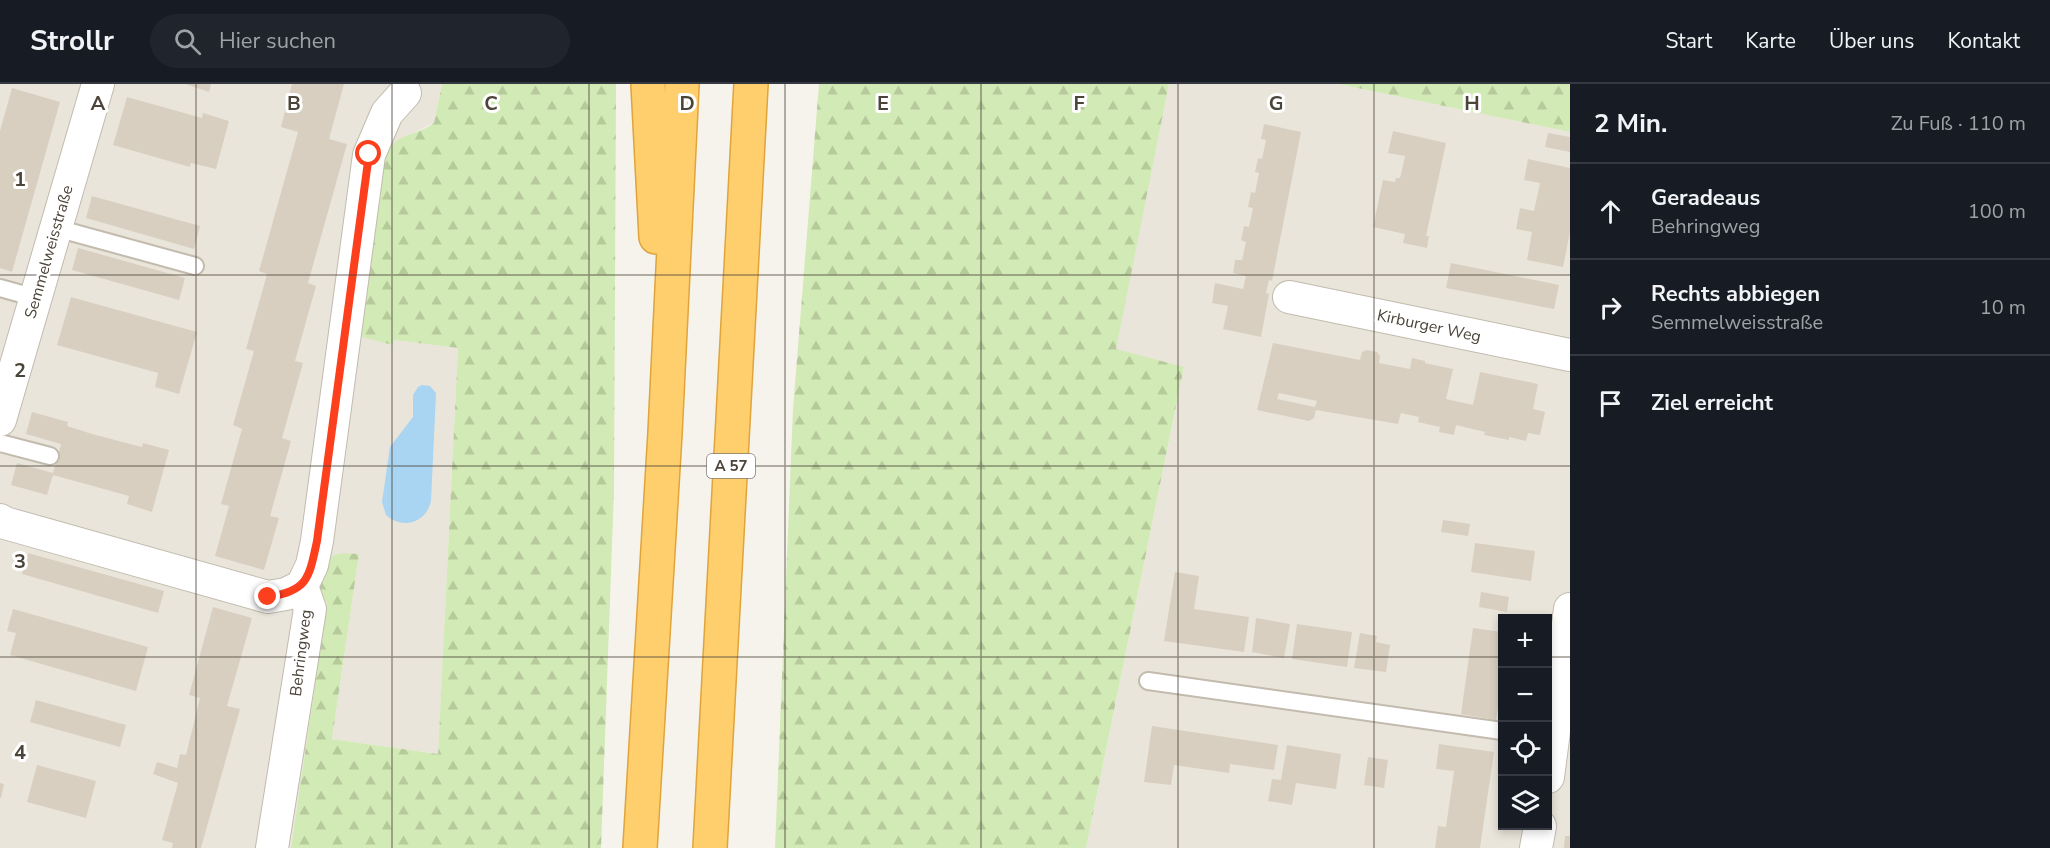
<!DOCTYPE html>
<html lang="de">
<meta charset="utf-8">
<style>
:root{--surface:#171b24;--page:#20242c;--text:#f1f3f6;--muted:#9ea1a6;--line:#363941}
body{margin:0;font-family:"Nunito Sans",sans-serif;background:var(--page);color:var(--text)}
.controls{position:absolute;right:18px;bottom:18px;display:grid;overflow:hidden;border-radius:0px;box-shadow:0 3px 9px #0003}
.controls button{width:54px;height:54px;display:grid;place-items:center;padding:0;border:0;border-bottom:2px solid var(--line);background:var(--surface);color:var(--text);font:30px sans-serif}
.stop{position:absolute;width:18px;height:18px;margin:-14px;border:4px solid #fc3f1d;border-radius:50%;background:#fff}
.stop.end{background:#fc3f1d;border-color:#fff;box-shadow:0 2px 6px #0008}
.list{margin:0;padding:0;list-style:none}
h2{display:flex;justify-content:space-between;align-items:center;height:78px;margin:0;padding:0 24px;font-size:26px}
h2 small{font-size:20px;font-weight:400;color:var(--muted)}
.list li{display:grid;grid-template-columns:39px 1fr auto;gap:18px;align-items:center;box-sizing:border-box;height:96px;padding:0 24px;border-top:2px solid var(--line)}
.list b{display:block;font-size:22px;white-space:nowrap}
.list p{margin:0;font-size:20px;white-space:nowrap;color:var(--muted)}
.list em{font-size:20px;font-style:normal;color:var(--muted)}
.icon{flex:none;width:33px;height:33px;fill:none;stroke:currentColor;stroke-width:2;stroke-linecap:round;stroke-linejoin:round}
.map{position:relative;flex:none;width:1570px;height:764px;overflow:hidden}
header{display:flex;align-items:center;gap:36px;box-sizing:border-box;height:84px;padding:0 30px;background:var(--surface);border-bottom:2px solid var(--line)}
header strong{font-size:28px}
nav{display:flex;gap:33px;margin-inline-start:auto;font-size:21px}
.search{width:420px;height:54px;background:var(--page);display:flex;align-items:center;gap:15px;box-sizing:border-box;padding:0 21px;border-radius:33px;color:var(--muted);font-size:22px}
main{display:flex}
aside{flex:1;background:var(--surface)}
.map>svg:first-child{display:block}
.residential{fill:#eae5da;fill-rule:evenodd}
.forest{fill:url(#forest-firs)}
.water{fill:#a9d4f2}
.building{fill:#d8cfc1;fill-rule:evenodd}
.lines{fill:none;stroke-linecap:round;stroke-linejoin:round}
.service-casing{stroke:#c2bbae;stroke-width:20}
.minor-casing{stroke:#c2bbae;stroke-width:34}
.motorway-casing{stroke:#e0a43c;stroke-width:36}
.service{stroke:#fff;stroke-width:16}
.minor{stroke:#fff;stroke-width:32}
.motorway{stroke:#ffcf6e;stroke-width:33}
.route{stroke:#fc3f1d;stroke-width:8}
.grid{fill:none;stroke:#4b4439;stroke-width:1.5;stroke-opacity:0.55}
.labels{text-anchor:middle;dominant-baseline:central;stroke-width:6;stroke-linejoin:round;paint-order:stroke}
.shield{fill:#fff;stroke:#817c74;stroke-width:1.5}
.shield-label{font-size:15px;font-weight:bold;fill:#4b4439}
.street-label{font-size:16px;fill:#4b4439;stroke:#fff}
.grid-label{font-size:20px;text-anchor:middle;font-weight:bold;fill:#4b4439;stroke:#fff;stroke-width:6;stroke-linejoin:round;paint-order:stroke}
</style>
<header>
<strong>Strollr</strong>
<div class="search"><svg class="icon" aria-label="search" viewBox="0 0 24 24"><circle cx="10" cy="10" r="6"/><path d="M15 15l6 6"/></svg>Hier suchen</div>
<nav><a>Start</a><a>Karte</a><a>Über uns</a><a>Kontakt</a></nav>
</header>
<main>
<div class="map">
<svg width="1570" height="764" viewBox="0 0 1570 764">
<defs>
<pattern id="forest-firs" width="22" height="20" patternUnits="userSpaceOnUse" patternTransform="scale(1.5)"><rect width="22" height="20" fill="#d2eab5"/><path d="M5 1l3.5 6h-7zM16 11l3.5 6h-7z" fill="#b6ca9c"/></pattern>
</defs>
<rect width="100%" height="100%" fill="#f6f3ec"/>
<path class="residential" d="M0,0H442L434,39L396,57L393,260L394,256L458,264L438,670L332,655L359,470L314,505L327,519L291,764H0Z
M1169,0H1338L1570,48V764H1086L1184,284L1115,265ZM1502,534H1548V742H1502Z"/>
<path class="forest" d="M442,0H616L614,406L601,764H291L327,519L314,505C327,475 323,467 359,470L332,655L438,670L458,264L394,256L393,261L358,252L383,78C394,46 412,55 434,39Z
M819,0H1169L1116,265L1184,283L1086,764H775L793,325Z
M1338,0H1570V48Z"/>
<path class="water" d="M422,301L430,302L436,309L431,417C426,439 403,446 386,431L382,418L390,363L413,333V311L418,303Z"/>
<path class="building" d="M185,0H211L209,8Z
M292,0H344L329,55L347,60L308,199L316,202L295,277L303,279L282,354L291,357L270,432L279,434L264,486L215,472L229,422L221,420L242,345L233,341L254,267L246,265L267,190L259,187L298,48L281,43Z
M12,4L60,18L12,188L0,184V47Z
M127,13L202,34L203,29L229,37L216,85L191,79L190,83L113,61Z
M1264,40L1301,48L1272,197L1269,196L1266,209L1269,210L1261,253L1223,245L1228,222L1212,219L1215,199L1243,205L1246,192L1233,189L1235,176H1242L1246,158L1241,156L1244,142L1249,143L1253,124L1248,123L1251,108L1255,109L1259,89L1255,88L1258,74L1262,75L1266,56L1261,55Z
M1393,47L1446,59L1426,152H1429L1427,164L1403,159L1405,150L1373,143L1383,96L1395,98L1396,94H1400L1405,72L1388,69Z
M1548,49L1570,53V68L1545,63Z
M1528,75L1570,84V148L1563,183L1527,176L1532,148L1516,145L1520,124L1534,127L1540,99L1524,96Z
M92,112L200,142L194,165L86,134Z
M78,164L185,194L179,216L72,186Z
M1451,179L1559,201L1554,225L1446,204Z
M71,213L197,248L179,310L155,303L158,289L57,261Z
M1273,259L1360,276L1362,268L1367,266L1377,268L1380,272L1379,279L1410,285L1412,274L1425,277V279L1453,285L1446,315L1473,321L1480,288L1538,300L1533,325L1545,328L1540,351L1528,349L1526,357L1509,353V356L1484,351L1485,348L1456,341L1454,351L1439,348L1440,343L1418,338L1419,333L1401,329L1398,340L1316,326L1314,334L1309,337L1257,326ZM1279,309L1317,317L1315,323L1277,315Z
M32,328L68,338L67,342L92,350L142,363L143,359L169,366L152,428L127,420L129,412L53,391L47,411L11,401L17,379L53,389L61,360L26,350Z
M1443,436L1470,440L1468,452L1441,448Z
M1475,459L1535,467L1531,497L1471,488Z
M28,469L164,507L158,529L22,490Z
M1175,488L1199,492L1194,525L1249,533L1244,568L1164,557Z
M1481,508L1509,513L1507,528L1479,523Z
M213,523L252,534L227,622L240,625L201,764H172L173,759L162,756L178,699L153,690L157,678L177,684L180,670L186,671L200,614L189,611Z
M13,525L148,563L136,607L10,571L16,549L7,547Z
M1256,534L1290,540L1284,574L1252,568Z
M1297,540L1352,548L1347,583L1292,575Z
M1473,544L1502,548V594L1496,636L1461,630Z
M1360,549L1377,552L1376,558L1390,561L1386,588L1354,584Z
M36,616L126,641L120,663L30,638Z
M1152,642L1278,661L1274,686L1230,680L1229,689L1174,681L1171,701L1144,698Z
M1439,660L1494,668L1480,764H1435L1438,742L1446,743L1454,687L1436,685Z
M1287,661L1341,670L1336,705L1296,699L1292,721L1268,717L1272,695L1281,696Z
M1368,673L1388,676L1384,704L1364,701Z
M37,681L96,697L86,734L27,718Z
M0,699L4,700L1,714H0Z
M1565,752H1570V764H1564Z"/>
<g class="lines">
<g class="service-casing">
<path id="service" d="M56,144L195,182
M0,204L36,214
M0,359L50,372
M1148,597L1502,647"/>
</g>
<g class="minor-casing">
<path id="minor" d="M1289,213L1570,271
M0,336L98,0
M0,436L5,439L268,513L286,510L302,502
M1548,693L1570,525
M272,764L310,525L302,502L312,481L317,457L369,71L387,29L405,9
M1536,764L1540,742"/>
</g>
<g class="motorway-casing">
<path id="motorway" d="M648,0L656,153
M640,764L665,349L682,0
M710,764L751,0"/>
</g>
<use href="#service" class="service"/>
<use href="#minor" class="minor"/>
<use href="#motorway" class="motorway"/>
</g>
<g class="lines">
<path class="route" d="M268,513C308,507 309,494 317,457L369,70"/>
</g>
<path class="grid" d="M196,0V764M392,0V764M589,0V764M785,0V764M981,0V764M1178,0V764M1374,0V764M0,191H1570M0,382H1570M0,573H1502M1548,573H1570"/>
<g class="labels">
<rect class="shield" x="707" y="370" width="48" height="24" rx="4.5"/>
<g class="shield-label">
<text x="731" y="382">A 57</text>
</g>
<g class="street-label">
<text transform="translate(49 168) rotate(-74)">Semmelweisstraße</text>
<text transform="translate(1429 242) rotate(12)">Kirburger Weg</text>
<text transform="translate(301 569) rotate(-83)">Behringweg</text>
</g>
</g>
<g class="grid-label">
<text x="98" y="26">A</text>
<text x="294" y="26">B</text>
<text x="491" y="26">C</text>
<text x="687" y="26">D</text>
<text x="883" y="26">E</text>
<text x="1079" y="26">F</text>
<text x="1276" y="26">G</text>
<text x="1472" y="26">H</text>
<text x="20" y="102">1</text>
<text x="20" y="293">2</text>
<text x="20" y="484">3</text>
<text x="20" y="675">4</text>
</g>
</svg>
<div class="controls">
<button>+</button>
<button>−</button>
<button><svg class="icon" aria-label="locate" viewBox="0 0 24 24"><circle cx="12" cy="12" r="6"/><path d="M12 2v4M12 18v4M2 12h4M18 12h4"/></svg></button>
<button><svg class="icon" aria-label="layers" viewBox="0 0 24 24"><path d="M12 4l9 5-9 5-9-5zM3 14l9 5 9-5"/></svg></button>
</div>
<div class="stop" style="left:369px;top:70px"></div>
<div class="stop end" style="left:268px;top:513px"></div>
</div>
<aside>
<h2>2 Min.<small>Zu Fuß · 110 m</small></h2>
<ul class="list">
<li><svg class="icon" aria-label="ahead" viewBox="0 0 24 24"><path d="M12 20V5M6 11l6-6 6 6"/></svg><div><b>Geradeaus</b><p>Behringweg</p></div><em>100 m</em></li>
<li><svg class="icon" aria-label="right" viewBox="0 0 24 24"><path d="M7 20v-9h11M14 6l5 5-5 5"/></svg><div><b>Rechts abbiegen</b><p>Semmelweisstraße</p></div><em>10 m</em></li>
<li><svg class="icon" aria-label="arrive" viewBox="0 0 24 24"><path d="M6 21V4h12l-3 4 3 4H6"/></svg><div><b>Ziel erreicht</b></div></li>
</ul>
</aside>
</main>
